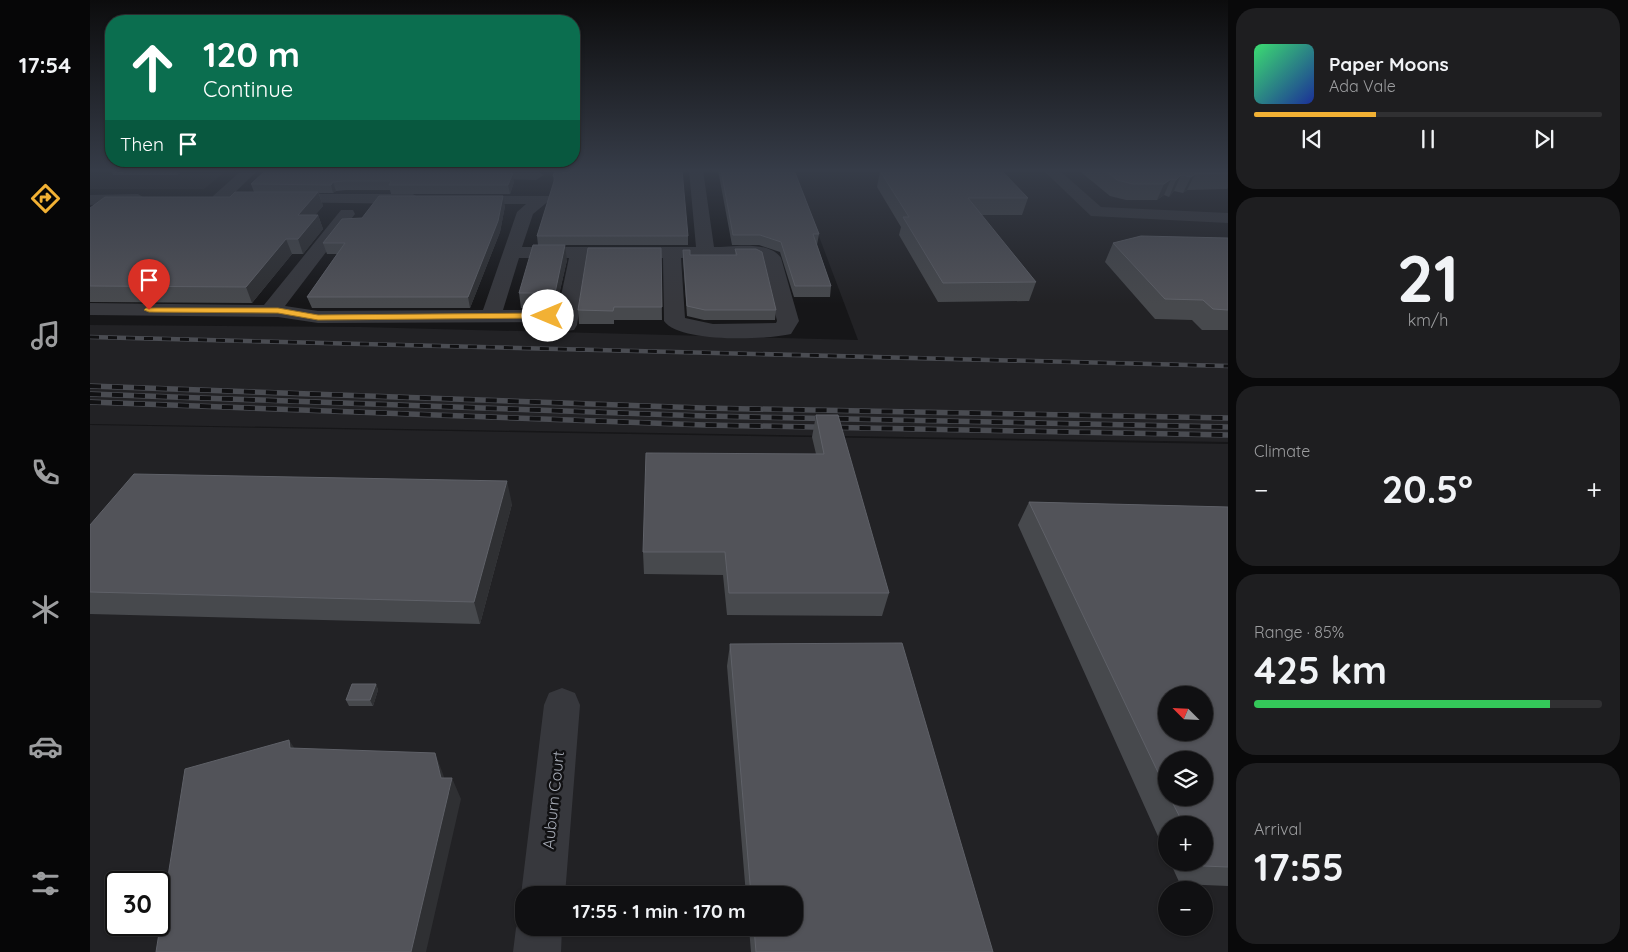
<!DOCTYPE html>
<meta charset="utf-8">
<style>
body{margin:0;font-family:Quicksand,sans-serif;background:#1e1e20;color:#f1f3f6;height:100vh;display:flex;flex-direction:column;font-size:19px;white-space:nowrap}
*{box-sizing:border-box;margin:0}
p{font-size:16px;color:#9c9d9f}
.icon{flex:none;width:28px;height:28px;fill:none;stroke:currentColor;stroke-width:2;stroke-linecap:round;stroke-linejoin:round}
.map{position:relative;flex:1;overflow:hidden}
.details{display:flex;flex-direction:column;gap:8px;padding:8px;background:#09090a;width:400px}
.details>*{flex:none}
.top-card{position:absolute;left:15px;top:15px;width:475px;height:152px;border-radius:20px;box-shadow:0 1px 4px #0004,0 0 0 1px #303032;background:#0b6e4f;color:#fff;overflow:hidden}
.needle{width:32px;rotate:294deg}
.tools{position:absolute;left:1068px;top:686px;display:grid;gap:10px}
.tools a{display:grid;place-items:center;width:55px;height:55px;border-radius:50%;background:#101012;box-shadow:0 1px 4px #0004,0 0 0 1px #303032;font-size:25px}
.speed{position:absolute;left:15px;top:871px;display:flex;gap:10px;font-size:25px;font-weight:700;text-align:center}
.speed>*{display:grid;place-content:center;width:65px;height:65px;border-radius:50%;background:#101012;box-shadow:0 1px 4px #0004,0 0 0 1px #303032;line-height:1}
.speed .limit{border:2px solid #111;border-radius:8px;background:#fff;color:#111}
.pin{position:absolute;display:grid;place-items:center;width:42px;height:42px;color:#fff;margin:-51px -21px;border-radius:50% 50% 50% 0;rotate:-45deg;box-shadow:0 0 5px #0007}
.pin .icon{rotate:45deg}
.me{position:absolute;width:55px;margin:-28px;rotate:270deg;stroke-linejoin:round;filter:drop-shadow(0 0 4px #0008)}
.turn{display:flex;align-items:center;gap:18px;height:105px;padding:0 15px;font-size:22px}
.turn .icon{width:65px;height:65px;stroke-width:2.5}
.turn b{display:block;font-size:35px;line-height:42px}
.then{display:flex;align-items:center;height:48px;padding:0 15px;background:#0003;gap:10px;font-size:19px}
.big{font-size:38px;font-weight:700;line-height:1.1}
.details .tile{flex:1;display:flex;flex-direction:column;justify-content:center;gap:8px;min-width:0;padding:0 18px;border-radius:20px;background:#1e1e20}
.details .dial{align-items:center;gap:0}
.dial b{font-size:65px;line-height:1}
.song{display:flex;align-items:center;gap:15px}
.cover{width:60px;height:60px;border-radius:8px;background:linear-gradient(135deg,hsl(140 70% 55%),hsl(230 70% 35%))}
.played{height:5px;border-radius:2px;background:linear-gradient(90deg,#f2b134 35%,#303032 35%)}
.keys{display:flex;justify-content:space-around;direction:ltr}
.heat{display:flex;justify-content:space-between;align-items:center;font-size:28px;direction:ltr}
.charge{height:8px;border-radius:4px;background:linear-gradient(90deg,#34c759 85%,#303032 0)}
.trip{position:absolute;left:425px;top:886px;width:288px;height:50px;border-radius:20px;background:#101012;box-shadow:0 1px 4px #0004,0 0 0 1px #303032;font-weight:700;line-height:50px;text-align:center}
main{display:flex;flex:1;min-height:0}
.dock{display:flex;flex-direction:column;width:90px;justify-content:space-around;align-items:center;background:#060607;color:#9c9d9f}
.dock .icon{width:35px;height:35px}
.dock .active{color:#f2b134}
.dock b{font-size:22px;color:#f1f3f6}
.map>svg:first-child{display:block}
.built{fill:#222225;fill-rule:evenodd}
.lines{fill:none;stroke-linecap:round;stroke-linejoin:round}
.minor{fill:#37383d;fill-rule:evenodd}
.rail-far1-casing{stroke:#4a4c52;stroke-width:4.5}
.rail-casing{stroke:#4a4c52;stroke-width:5.5}
.rail-far1{stroke:#111113;stroke-width:3;stroke-dasharray:9;stroke-linecap:butt}
.rail{stroke:#111113;stroke-width:4;stroke-dasharray:11;stroke-linecap:butt}
.wall{fill:#47494d;fill-rule:evenodd}
.shaded-wall{fill:#2f3033}
.building{fill:#525359;stroke:#5f6168;fill-rule:evenodd}
.route{fill:#f2b134;stroke:#9d7322}
.labels{text-anchor:middle;stroke-width:5;stroke-linejoin:round;paint-order:stroke}
.near-street-label{font-size:16px;fill:#a8adb8;stroke:#111113}
</style>
<main>
<nav class="dock">
<b>17:54</b>
<svg class="icon active" aria-label="directions" viewBox="0 0 24 24"><path d="M12 3l9 9-9 9-9-9zM9 14v-3h6M13 9l2 2-2 2"/></svg>
<svg class="icon" aria-label="music" viewBox="0 0 24 24"><path d="M9 18V5l10-2v13"/><circle cx="6" cy="18" r="3"/><circle cx="16" cy="16" r="3"/></svg>
<svg class="icon" aria-label="phone" viewBox="0 0 24 24"><path d="M5 4h4l2 5-3 2q2 4 5 5l2-3 5 2v4C11 20 4 13 5 4z"/></svg>
<svg class="icon" aria-label="climate" viewBox="0 0 24 24"><path d="M12 3v18M4 7l16 10M4 17L20 7"/></svg>
<svg class="icon" aria-label="car" viewBox="0 0 24 24"><path d="M5 17H2v-5l4-1 3-4h7l3 4 3 1v5h-3M9 17h6M6 11h13"/><circle cx="7" cy="17" r="2"/><circle cx="17" cy="17" r="2"/></svg>
<svg class="icon" aria-label="filters" viewBox="0 0 24 24"><path d="M4 7h16M4 17h16"/><circle cx="9" cy="7" r="2"/><circle cx="15" cy="17" r="2"/></svg>
</nav>
<div class="map">
<svg width="1138" height="952" viewBox="0 0 1138 952">
<rect width="100%" height="100%" fill="#161618"/>
<!-- built -->
<path class="built" d="M0,170h137l-23,19h-114z
M704,170h434v272l-1138,-18v-99l271,2 497,13z
M0,425l1138,19v508h-1138zM1076,695h38v37h-38zM1076,760h38v38h-38zM1076,825h38v37h-38zM26,882h43v43h-43zM1076,890h38v38h-38zM434,895h270v33h-270z"/>
<g class="lines">
<!-- minor -->
<path class="minor" d="M152,170h16l-33,32h-12l-2,-3 2,-3z
M385,170h61l8,5 -8,5 -66,-2 -3,-3z
M599,170h14l11,77c19,0 55,-7 67,11l18,63 -8,13c-25,6 -112,9 -127,-13l-1,-63h-76l-10,67 -3,5 -8,1 -8,-1 -2,-8 -238,1 -40,-6 -188,-2v-12l174,2 77,-95h12l2,4 -70,92 33,5 165,-1 34,-98 9,-8h-60l-8,-5 2,-3h89l2,3 -18,15 -11,33h174zM666,257l7,4 14,60 -1,2 -63,1 -28,-6 -4,-60zM429,258h50l-11,52h-55z
M953,170h16l42,37 127,6v10l-137,-7z
M48,194l8,5 -2,3 -54,3v-10z
M194,194h129l8,5 -8,5 -135,-2 -2,-3z
M472,688l13,5 5,12 -15,190h-41v8l-3,-8 23,-190 5,-12z
M434,911v17h38l-1,24h-48l3,-24z"/>
<!-- rail-far1 casing -->
<g class="rail-far1-casing">
<path id="rail-far1" d="M0,337l1138,29"/>
</g>
<!-- rail casing -->
<g class="rail-casing">
<path id="rail" d="M0,386l613,22 525,10
M0,394l615,22 523,11
M0,402l615,23 523,10"/>
</g>
<!-- rail-far1 -->
<use href="#rail-far1" class="rail-far1"/>
<!-- rail -->
<use href="#rail" class="rail"/>
</g>
<!-- wall -->
<path class="wall" d="M21,170h73l-6,5h-65z
M628,170h76l25,64 -2,11 14,41 -1,11h-36l-14,-45 -21,-7h-27z
M835,170h76l27,28 -6,17h-41l55,67 -7,19 -91,1 -39,-67 2,-8 -24,-40 3,-16h45z
M993,170h145v18l-1,1 -40,1 -4,3 -9,-2 -5,6 -5,-2 -7,5h-31l-16,-4 -28,-23z
M175,171l249,11 -4,12h-119l-1,-4h-44l-10,1 -3,2h-14l4,13 -8,9h3l5,14 -20,25h-11l-40,49 -162,-1v-94l140,-11 24,-5 -3,-8z
M463,176l135,60v9h-150l-1,-9 17,-52z
M415,206l-5,26 -30,76h-158l-5,-11 30,-43h-10l-4,-11 39,-25z
M1138,238v92h-26l-10,-10 -37,-1 -50,-57 8,-19z
M571,248l1,72h-48v4h-35l-1,-14z
M645,249l41,61 -1,10h-71l-17,-4 -4,-56v-10l7,5h45z
M477,260l-11,48h-35l-2,-15z
M726,415l73,178 -7,23 -155,-1 -4,-40 -79,-1 -1,-22 173,-98 -4,-17z
M939,502l199,5v379l-48,-2 -10,-22h34v-37h-38v29l-148,-329zM1076,760l38,38h-38z
M422,504l-32,120 -390,-10v-89z
M640,644l263,308h-242l-2,-24h45v-33h-48l-19,-229z
M286,684l2,6 -5,16h-24l-3,-6z"/>
<!-- shaded-wall -->
<path class="shaded-wall" d="M87,170h7l-6,5z
M423,173l1,9 -4,12 -2,-9z
M1105,174l-8,16 -4,3 8,-16z
M1091,175l-7,16 -5,6 7,-17z
M1081,179l-7,16 -7,5 7,-16z
M243,182l3,9 -3,2 -2,-8z
M228,192l5,14 -20,23 -5,-14z
M413,196l2,10 -5,26 -30,76 -2,-11z
M228,215l5,14 -20,25 -5,-15z
M196,239l6,15 -40,49 -6,-16z
M475,245l2,15 -11,48 -1,-15z
M417,481l5,23 -32,120 -6,-22z
M286,684l2,6 -5,16 -3,-6z
M199,740l14,21 -13,-13z
M345,753l8,21 6,20 3,-16 9,21 -35,153h-15l30,-174z"/>
<!-- building -->
<path class="building" d="M465,170h127l6,66h-151l18,-58 -2,-2z
M631,170h73l25,64h-6l18,52h-36l-14,-44 -21,-7h-27z
M851,170h60l27,28h-60l68,84 -93,1 -40,-66h6l-29,-46h62z
M1015,170h123v3l-33,1 -4,3 -10,-2 -5,5 -5,-1 -7,5h-31l-16,-4z
M175,171l248,2 -5,12h-119l2,-4h-47l-11,1 -2,3 -80,-1z
M145,192h83l-20,23h20l-20,24h-12l-40,48 -156,-1v-78l15,-11h125z
M289,196h124l-5,25 -30,76h-161l38,-54h-22l19,-24 20,-1z
M1051,236l87,2v72l-15,-1 -10,-9 -38,-1 -52,-56z
M443,245h32l-10,48h-36z
M498,248h73l1,59h-48l-1,4 -35,-1z
M645,249h21l6,3 14,58h-71l-18,-4 -4,-56h7v5h47z
M726,415h22l51,178h-160l-4,-41h-82l3,-99 178,1z
M44,474l373,7 -33,121 -384,-10v-67z
M939,502l199,5v360l-25,-1 -2,-4h3v-37h-20l-14,-27h34v-38h-38v29zM1076,695h38v37h-38z
M812,643l91,309h-237l-2,-24h40v-33h-43l-21,-251z
M262,684h24l-6,16h-24z
M199,740l1,8 145,5 6,25h11l-41,174h-255l29,-183z"/>
<!-- sky -->
<linearGradient id="sky" x2="0" y2="1"><stop stop-color="#0c0c0d"/><stop offset="0.56" stop-color="#363c48"/><stop offset="1" stop-color="#363c48" stop-opacity="0"/></linearGradient>
<rect width="1138" height="304" fill="url(#sky)"/>
<!-- route -->
<path class="route" d="M56,308h132l40,7 230,-2 5,3 -5,2 -230,2 -40,-7 -129,-1 -5,-2z"/>
<g class="labels">
<!-- near-street labels -->
<g class="near-street-label">
<text transform="translate(463 800) rotate(-84)" y="6">Auburn Court</text>
</g>
</g>
</svg>
<div class="tools">
<a><svg class="needle" viewBox="-14 -14 28 28"><path d="M0-13l5 13h-10z" fill="#e53935"/><path d="M0 13l5-13h-10z" fill="#9c9d9f"/></svg></a>
<a><svg class="icon" aria-label="layers" viewBox="0 0 24 24"><path d="M12 4l9 5-9 5-9-5zM3 14l9 5 9-5"/></svg></a>
<a>+</a>
<a>−</a>
</div>
<div class="speed"><div class="limit">30</div></div>
<div class="pin" style="left:59px;top:310px;background:#d93025"><svg class="icon" aria-label="arrive" viewBox="0 0 24 24"><path d="M6 21V4h12l-3 4 3 4H6"/></svg></div>
<svg class="me" style="left:458px;top:316px" viewBox="-20 -20 40 40"><circle r="19" fill="#fff"/><path d="M0-13L10 11 0 6-10 11z" fill="#f2b134"/></svg>
<div class="trip">17:55 · 1 min · 170 m</div>
<div class="top-card">
<div class="turn"><svg class="icon" aria-label="ahead" viewBox="0 0 24 24"><path d="M12 20V5M6 11l6-6 6 6"/></svg><div><b>120 m</b>Continue</div></div>
<div class="then">Then<svg class="icon" aria-label="arrive" viewBox="0 0 24 24"><path d="M6 21V4h12l-3 4 3 4H6"/></svg></div>
</div>
</div>
<section class="details">
<div class="tile">
<div class="song"><i class="cover"></i><div><b>Paper Moons</b><p>Ada Vale</p></div></div>
<div class="played"></div>
<div class="keys"><svg class="icon" aria-label="previous" viewBox="0 0 24 24"><path d="M18 5L8 12l10 7zM5 5v14"/></svg><svg class="icon" aria-label="pause" viewBox="0 0 24 24"><path d="M8 5v14M16 5v14"/></svg><svg class="icon" aria-label="next" viewBox="0 0 24 24"><path d="M6 5l10 7-10 7zM19 5v14"/></svg></div>
</div>
<div class="tile dial"><b>21</b><p>km/h</p></div>
<div class="tile"><p>Climate</p>
<div class="heat"><a>−</a><b class="big">20.5°</b><a>+</a></div>
</div>
<div class="tile"><p>Range · 85%</p><b class="big">425 km</b><div class="charge"></div></div>
<div class="tile"><p>Arrival</p><b class="big">17:55</b></div>
</section>
</main>
